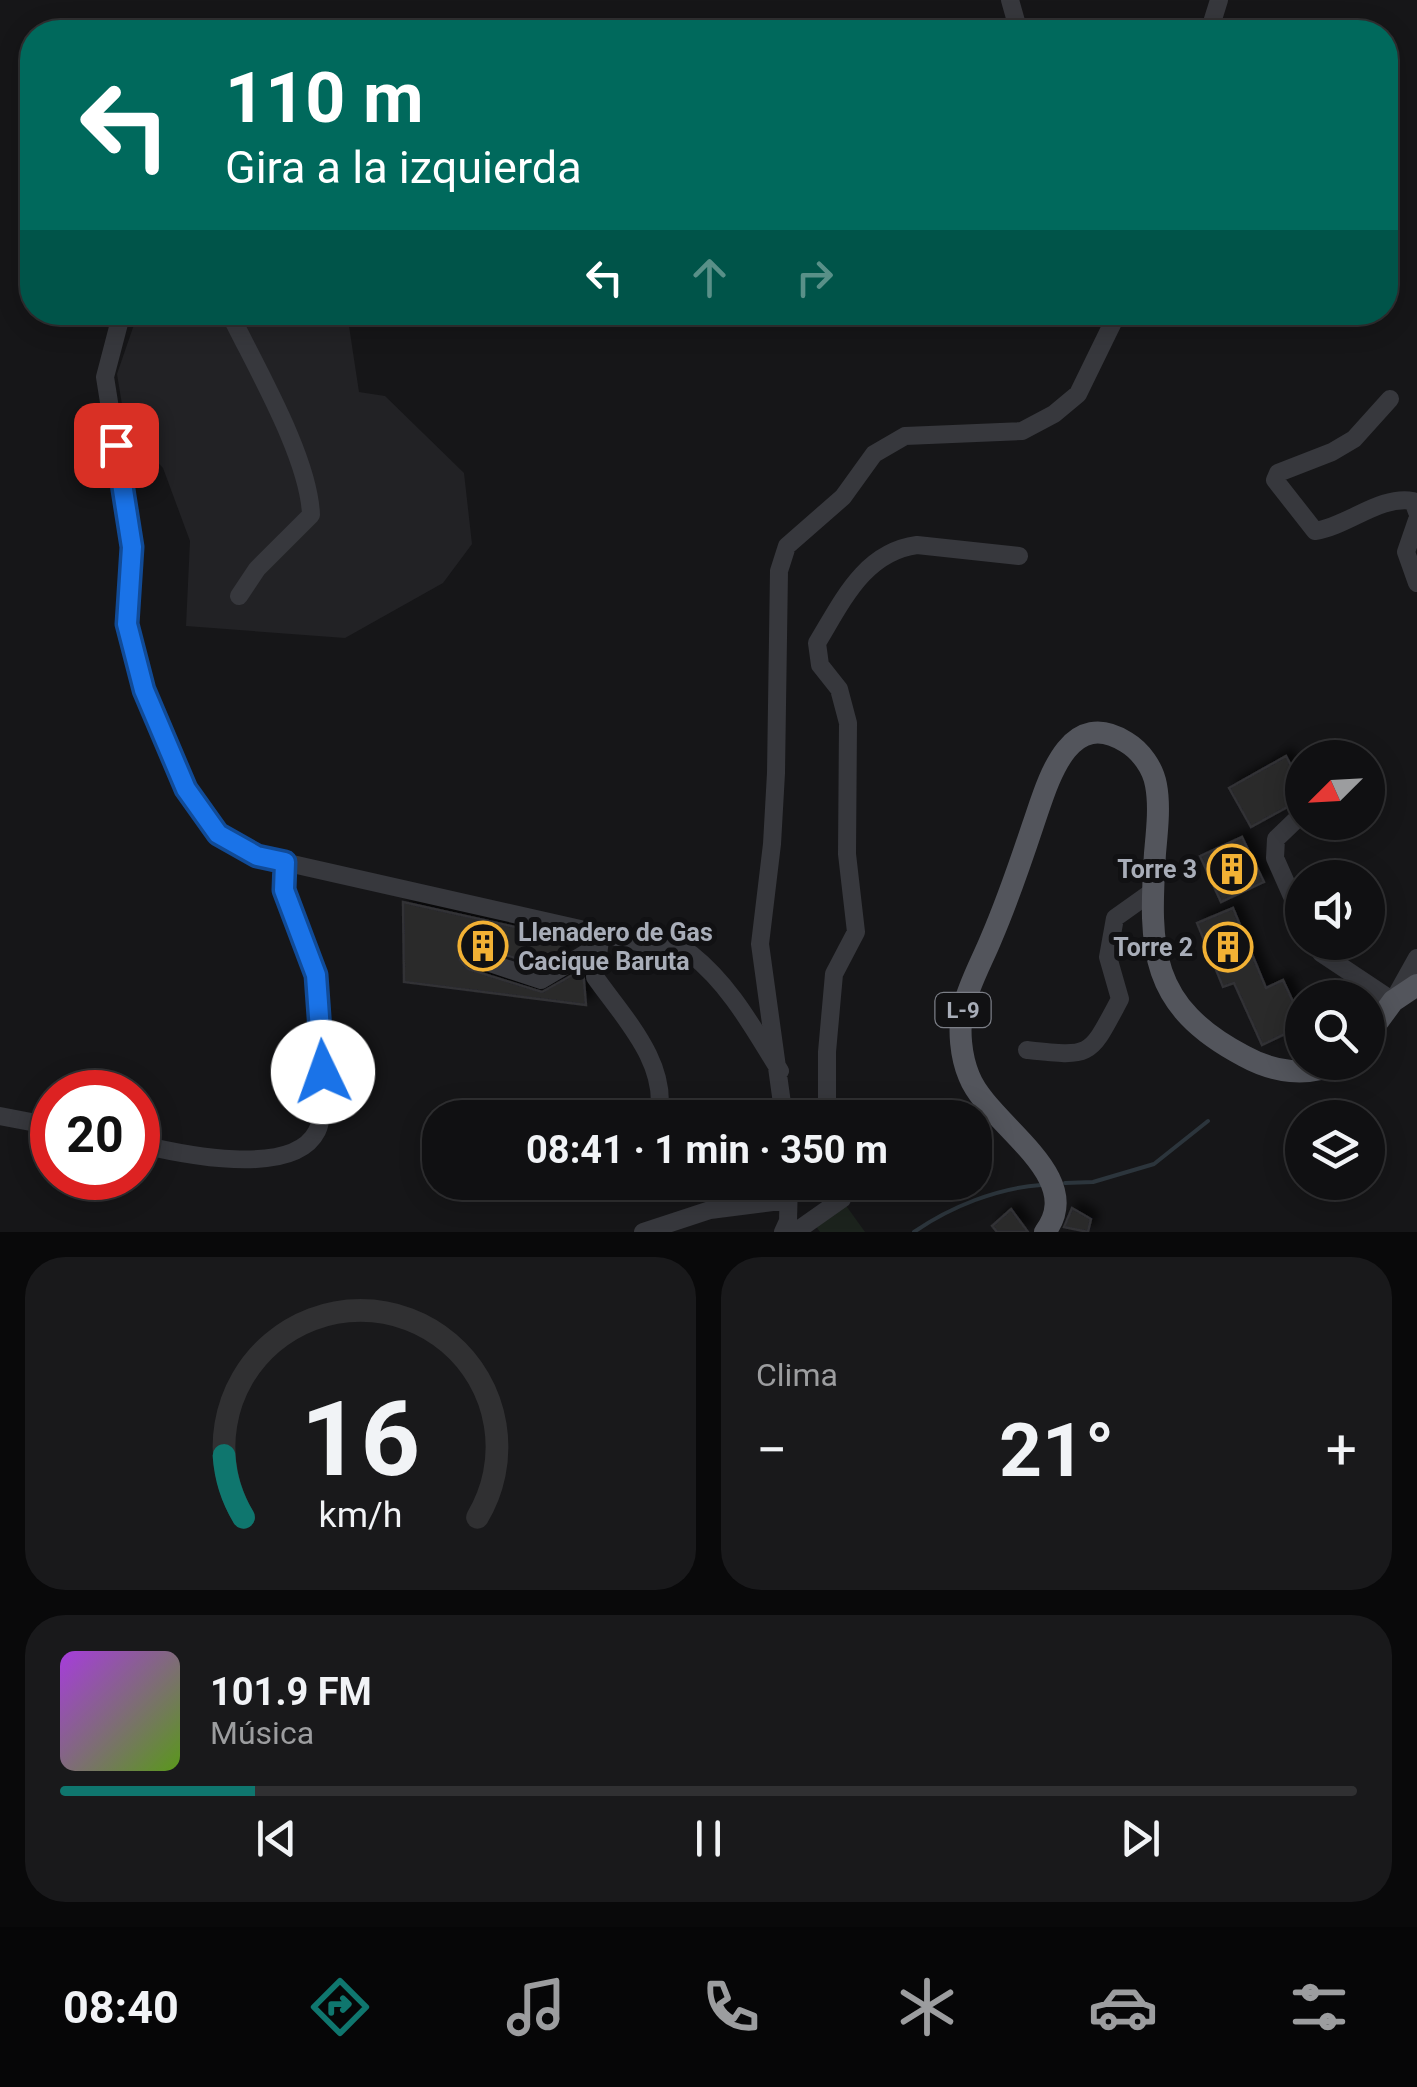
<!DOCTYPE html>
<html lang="es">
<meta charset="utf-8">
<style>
body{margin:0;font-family:Roboto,sans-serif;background:#19191b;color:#f1f3f6;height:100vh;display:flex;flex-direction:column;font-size:38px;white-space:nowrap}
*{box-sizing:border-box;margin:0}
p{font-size:32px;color:#9c9d9f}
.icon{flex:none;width:55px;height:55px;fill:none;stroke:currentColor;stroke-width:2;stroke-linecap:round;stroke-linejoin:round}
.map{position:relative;height:1232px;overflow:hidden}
.drawer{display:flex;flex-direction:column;gap:25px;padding:25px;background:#09090a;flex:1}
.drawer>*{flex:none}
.hud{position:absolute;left:20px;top:20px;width:1378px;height:305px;border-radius:40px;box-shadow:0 5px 25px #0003,0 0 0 2px #303032;background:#00695c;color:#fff;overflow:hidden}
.needle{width:65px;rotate:246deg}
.buttons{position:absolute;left:1285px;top:740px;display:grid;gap:20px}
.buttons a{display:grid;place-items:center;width:100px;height:100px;border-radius:50%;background:#101012;box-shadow:0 5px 25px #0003,0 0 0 2px #303032;font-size:50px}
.speed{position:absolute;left:30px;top:1070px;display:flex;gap:20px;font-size:50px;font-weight:700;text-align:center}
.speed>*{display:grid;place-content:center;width:130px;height:130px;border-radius:50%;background:#101012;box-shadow:0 5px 25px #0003,0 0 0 2px #303032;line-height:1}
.speed .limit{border:15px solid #d22;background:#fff;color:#111}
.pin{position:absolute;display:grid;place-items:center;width:85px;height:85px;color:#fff;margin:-42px;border-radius:20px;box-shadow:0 5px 15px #0006}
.me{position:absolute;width:110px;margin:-55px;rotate:357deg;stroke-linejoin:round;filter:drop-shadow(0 0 8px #0008)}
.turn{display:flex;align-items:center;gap:35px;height:210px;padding:0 40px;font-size:45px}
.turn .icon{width:130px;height:130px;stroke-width:2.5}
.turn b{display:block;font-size:70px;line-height:85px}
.lanes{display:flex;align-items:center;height:95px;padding:0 40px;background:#0003;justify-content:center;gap:50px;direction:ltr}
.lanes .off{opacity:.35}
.big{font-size:75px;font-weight:700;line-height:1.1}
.drawer .widget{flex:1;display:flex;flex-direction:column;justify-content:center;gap:15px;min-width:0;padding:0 35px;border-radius:40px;background:#19191b}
.drawer .dial{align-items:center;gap:0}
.dial svg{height:260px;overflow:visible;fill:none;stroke:#303032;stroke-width:7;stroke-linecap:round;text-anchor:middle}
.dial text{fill:#f1f3f6;stroke:none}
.song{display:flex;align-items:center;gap:30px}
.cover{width:120px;height:120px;border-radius:15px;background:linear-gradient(135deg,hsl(280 70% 55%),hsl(90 70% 35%))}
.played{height:10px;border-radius:5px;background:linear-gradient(90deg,#0f766e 15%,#303032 15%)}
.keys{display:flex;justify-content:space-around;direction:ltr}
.heat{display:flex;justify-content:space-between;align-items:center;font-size:55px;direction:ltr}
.drawer .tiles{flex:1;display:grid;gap:25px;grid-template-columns:1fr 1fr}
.widget:last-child{grid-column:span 2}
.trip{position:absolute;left:422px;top:1100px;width:570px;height:100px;border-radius:40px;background:#101012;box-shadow:0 5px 25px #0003,0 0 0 2px #303032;font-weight:700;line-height:100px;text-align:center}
.tabs{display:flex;height:160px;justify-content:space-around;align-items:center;background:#060607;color:#9c9d9f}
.tabs .icon{width:70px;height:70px}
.tabs .selected{color:#0f766e}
.tabs b{font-size:45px;color:#f1f3f6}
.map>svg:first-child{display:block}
.built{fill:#222225}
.green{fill:#1c231d}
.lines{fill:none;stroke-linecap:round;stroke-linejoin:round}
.stream{stroke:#2c353c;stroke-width:4}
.building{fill:#29292c;stroke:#303034;stroke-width:2.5;filter:url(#shadow)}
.minor{stroke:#37383d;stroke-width:18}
.major{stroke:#53555c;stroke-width:22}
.route-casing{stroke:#114b97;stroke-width:25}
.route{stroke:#1a73e8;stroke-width:18}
.labels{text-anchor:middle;stroke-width:10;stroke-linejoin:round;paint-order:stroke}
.shield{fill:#111113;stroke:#7b7e86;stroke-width:2.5}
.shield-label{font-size:22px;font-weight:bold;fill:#a8adb8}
.poi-label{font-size:25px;font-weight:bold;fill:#a8adb8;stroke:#111113;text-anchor:end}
</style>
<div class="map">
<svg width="1417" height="1232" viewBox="0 0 1417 1232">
<defs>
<filter id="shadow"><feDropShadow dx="7" dy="-7" stdDeviation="5" flood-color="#0009"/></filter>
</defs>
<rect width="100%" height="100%" fill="#161618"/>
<!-- built -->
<path class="built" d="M138,313h209l12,79 26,4 79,77 8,71 -29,39 -98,55 -159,-12 4,-85 -27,-73 -37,-39 -9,-55z"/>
<!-- green -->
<path class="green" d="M842,1200l23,32h-45l-8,-11z"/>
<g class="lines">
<!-- stream -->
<path class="stream" d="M1065,1183l28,-1 61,-18 54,-43
M914,1232c36,-25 83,-44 127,-47"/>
</g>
<!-- building -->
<path class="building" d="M1286,756l16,30v13l-51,28 -22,-39z
M1242,837l22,45 -43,20 -21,-46z
M403,902l153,34 10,14 -26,16 -65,-21 -12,3 -3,12 8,9 74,23 41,-23 3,36 -182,-23z
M1233,908l33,80 17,-8 19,41v5l-40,19 -28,-62 -11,4 -26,-64z
M1072,1208l19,11 -3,13 -24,-5z
M1011,1209l17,23h-31l-5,-6z"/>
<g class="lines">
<!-- minor -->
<path class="minor" d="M1010,0l9,32
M1209,32l10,-32
M122,312l-17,65 27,170 -5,77 17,66 43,99 30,45 40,22 434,98c40,32 62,74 89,117
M229,312c26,54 80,145 82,203l-54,54 -18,27
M1390,399l-36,40 -22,13 -54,21 -3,7 40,51c33,-5 65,-36 98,-30l4,11
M1417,520l-11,32 11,31
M1302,814l-26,25 -1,19 27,61
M601,933l-6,44c28,40 75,87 63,141
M1315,942l6,11 72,48 24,-43
M472,957l69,23 57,-34
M1027,1050c66,7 62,7 93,-51l-12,-42 7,-39 38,-27
M0,1116l52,10
M784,1118l-24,-174 12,-100 4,-71 3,-202 8,-25 56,-49 31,-43 31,-18 117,-5 32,-17 24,-20 40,-82
M827,1118v-66l7,-78 22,-42 -9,-78 1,-131 -9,-34 -19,-24 -3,-22c25,-41 47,-91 100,-98l102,11
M138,1144c42,10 155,35 179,-13 8,-16 6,-57 5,-76 -1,-27 0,-57 -7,-83 -11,-41 -31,-67 -30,-110
M643,1232l67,-22 78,-10
M783,1232l5,-11 1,-39
M795,1232l47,-33 3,-8 -5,-9"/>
<!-- major -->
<path class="major" d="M1368,1035l25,-34 24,-16
M1045,1232c43,-57 -57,-107 -76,-156 -8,-19 -11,-47 -6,-67 5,-23 19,-48 28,-70 16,-37 29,-75 42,-114 14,-40 34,-120 93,-83 15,9 27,26 30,43 4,21 1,46 -1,68 -6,96 -6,153 89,203 29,16 64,22 94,6"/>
</g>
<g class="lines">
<!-- route casing -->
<g class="route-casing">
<path id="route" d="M116,445l16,102 -5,77 17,66 42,99 32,45 39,22 28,6 -1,28 32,85 7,97"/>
</g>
<!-- route -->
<use href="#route" class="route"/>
</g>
<!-- icons -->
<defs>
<g id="building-ring" transform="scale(2.5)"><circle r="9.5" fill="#111113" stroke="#f2b134" stroke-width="1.5"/><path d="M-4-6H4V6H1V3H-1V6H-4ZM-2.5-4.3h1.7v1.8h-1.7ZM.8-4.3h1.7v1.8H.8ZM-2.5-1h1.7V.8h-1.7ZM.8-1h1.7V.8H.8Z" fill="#f2b134"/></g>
</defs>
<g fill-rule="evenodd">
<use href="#building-ring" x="1232" y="869"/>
<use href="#building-ring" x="483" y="946"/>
<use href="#building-ring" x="1228" y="947"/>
</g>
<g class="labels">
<!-- shield labels -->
<rect class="shield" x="935.5" y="993" width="55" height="34" rx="8"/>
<g class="shield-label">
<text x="963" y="1018">L-9</text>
</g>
<!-- poi labels -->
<g class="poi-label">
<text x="1197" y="878">Torre 3</text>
<text x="518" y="941" text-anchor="start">Llenadero de Gas<tspan x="518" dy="29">Cacique Baruta</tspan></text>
<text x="1193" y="956">Torre 2</text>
</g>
</g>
</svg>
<div class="buttons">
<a><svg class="needle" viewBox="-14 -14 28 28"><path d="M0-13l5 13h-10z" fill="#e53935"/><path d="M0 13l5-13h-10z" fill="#9c9d9f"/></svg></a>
<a><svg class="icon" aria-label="sound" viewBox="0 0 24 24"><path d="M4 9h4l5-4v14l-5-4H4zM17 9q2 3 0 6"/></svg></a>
<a><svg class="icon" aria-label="search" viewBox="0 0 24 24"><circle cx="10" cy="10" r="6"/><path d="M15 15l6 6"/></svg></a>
<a><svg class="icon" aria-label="layers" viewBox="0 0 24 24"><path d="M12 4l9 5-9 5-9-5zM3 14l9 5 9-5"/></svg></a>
</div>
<div class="speed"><div class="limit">20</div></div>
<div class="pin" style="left:116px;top:445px;background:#d93025"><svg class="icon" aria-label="arrive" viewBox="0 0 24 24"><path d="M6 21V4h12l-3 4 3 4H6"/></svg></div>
<svg class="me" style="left:323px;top:1072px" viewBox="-20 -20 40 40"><circle r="19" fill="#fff"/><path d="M0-13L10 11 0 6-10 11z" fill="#1a73e8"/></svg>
<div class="trip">08:41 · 1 min · 350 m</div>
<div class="hud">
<div class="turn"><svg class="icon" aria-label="left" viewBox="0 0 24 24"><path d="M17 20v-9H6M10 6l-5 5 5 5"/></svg><div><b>110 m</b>Gira a la izquierda</div></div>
<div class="lanes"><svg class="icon" aria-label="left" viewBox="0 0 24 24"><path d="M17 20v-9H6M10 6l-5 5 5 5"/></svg><svg class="icon off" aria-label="ahead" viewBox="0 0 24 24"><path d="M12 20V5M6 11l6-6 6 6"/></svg><svg class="icon off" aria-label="right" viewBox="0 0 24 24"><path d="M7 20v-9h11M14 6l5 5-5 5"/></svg></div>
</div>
</div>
<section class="drawer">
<div class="tiles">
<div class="widget dial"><svg viewBox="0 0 100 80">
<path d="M14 69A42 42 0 1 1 86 69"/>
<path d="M14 69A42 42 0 0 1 8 50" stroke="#0f766e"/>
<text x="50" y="56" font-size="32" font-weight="700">16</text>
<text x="50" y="72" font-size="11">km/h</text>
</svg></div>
<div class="widget"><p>Clima</p>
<div class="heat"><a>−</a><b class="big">21°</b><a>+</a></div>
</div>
<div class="widget">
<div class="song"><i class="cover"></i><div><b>101.9 FM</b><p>Música</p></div></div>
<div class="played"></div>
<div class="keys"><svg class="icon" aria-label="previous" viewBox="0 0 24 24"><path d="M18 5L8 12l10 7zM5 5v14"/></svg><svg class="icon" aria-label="pause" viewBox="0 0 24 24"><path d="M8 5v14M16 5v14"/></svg><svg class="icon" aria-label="next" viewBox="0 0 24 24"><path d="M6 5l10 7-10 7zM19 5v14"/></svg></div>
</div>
</div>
</section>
<nav class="tabs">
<b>08:40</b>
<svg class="icon selected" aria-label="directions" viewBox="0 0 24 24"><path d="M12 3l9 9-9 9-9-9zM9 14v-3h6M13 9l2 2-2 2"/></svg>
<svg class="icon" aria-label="music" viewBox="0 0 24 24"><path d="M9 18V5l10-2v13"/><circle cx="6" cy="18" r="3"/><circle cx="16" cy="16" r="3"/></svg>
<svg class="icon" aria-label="phone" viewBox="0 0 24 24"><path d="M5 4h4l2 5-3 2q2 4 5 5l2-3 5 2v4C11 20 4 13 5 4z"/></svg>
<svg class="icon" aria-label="climate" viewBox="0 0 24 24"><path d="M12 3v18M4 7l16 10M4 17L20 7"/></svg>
<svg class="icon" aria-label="car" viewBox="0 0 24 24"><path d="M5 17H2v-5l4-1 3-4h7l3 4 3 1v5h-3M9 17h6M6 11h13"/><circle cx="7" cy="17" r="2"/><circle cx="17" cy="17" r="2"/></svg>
<svg class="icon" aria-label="filters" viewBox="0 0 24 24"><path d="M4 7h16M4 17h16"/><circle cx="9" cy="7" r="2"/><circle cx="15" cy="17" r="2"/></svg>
</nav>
